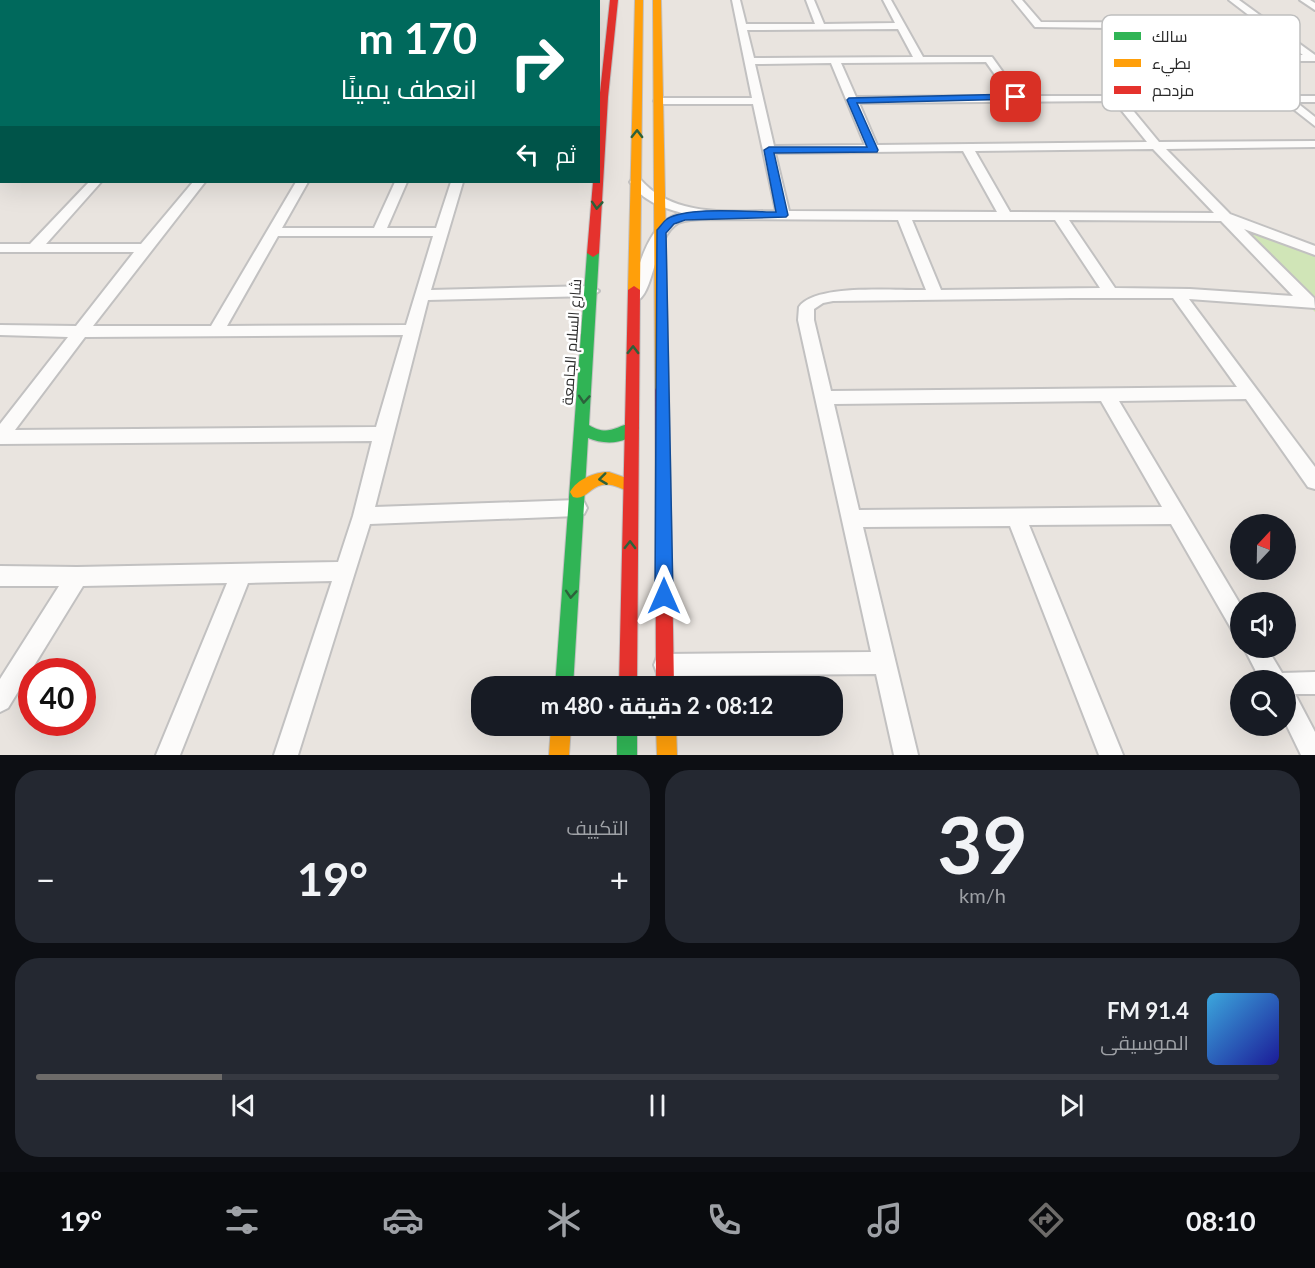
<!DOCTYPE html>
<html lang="ar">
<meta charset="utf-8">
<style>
body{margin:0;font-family:Lato,Cairo,sans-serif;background:#242831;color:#f1f3f6;direction:rtl;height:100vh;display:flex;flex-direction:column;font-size:22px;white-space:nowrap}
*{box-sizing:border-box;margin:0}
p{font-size:20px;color:#9ea1a6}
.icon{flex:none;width:33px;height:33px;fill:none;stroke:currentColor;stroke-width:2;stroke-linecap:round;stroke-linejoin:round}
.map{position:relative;height:755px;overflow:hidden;direction:ltr}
.side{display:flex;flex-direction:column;gap:15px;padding:15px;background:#0d0f14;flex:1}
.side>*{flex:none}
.guide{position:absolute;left:0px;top:0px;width:600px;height:183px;box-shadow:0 6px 24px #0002;direction:rtl;background:#00695c;color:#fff;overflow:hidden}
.needle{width:39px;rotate:22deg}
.controls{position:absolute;left:1230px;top:514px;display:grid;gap:12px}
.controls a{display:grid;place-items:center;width:66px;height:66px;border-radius:50%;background:#171b24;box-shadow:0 6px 24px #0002;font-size:30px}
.speed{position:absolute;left:18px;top:658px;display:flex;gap:12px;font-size:30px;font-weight:700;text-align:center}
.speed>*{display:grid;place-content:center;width:78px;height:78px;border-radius:50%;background:#171b24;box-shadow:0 6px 24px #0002;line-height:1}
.speed .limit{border:9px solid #d22;background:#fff;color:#111}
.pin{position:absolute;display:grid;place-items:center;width:51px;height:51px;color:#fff;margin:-26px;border-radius:12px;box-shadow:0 3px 9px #0006}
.me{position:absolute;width:66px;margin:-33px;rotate:0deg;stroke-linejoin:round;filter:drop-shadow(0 0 4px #0008)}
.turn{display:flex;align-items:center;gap:21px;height:126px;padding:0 24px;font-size:27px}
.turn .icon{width:78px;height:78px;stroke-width:2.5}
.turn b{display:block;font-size:42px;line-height:51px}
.then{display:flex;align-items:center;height:57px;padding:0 24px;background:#0003;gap:12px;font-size:22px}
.big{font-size:45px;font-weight:700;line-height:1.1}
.side .card{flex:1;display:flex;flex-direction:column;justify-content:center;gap:9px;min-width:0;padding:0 21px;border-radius:24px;background:#242831}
.side .dial{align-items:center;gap:0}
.dial b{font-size:78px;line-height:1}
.song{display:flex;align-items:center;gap:18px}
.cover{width:72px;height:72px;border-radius:9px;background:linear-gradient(135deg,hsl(200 70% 55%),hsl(240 70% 35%))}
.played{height:6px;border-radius:3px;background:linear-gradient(90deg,#6d6b69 15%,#363941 15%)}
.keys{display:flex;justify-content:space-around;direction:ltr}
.heat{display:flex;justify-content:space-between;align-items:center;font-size:33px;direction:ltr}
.side .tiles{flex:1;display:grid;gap:15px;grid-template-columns:1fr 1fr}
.card:last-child{grid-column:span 2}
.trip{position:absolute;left:471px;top:676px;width:372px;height:60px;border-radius:24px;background:#171b24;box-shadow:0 6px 24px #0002;font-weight:700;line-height:60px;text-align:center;direction:rtl}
.tabs{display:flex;height:96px;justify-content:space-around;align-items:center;background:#090b0e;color:#9ea1a6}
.tabs .icon{width:42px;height:42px}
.tabs .on{color:#6d6b69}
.tabs b{font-size:27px;color:#f1f3f6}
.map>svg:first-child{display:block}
.green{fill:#d0e5b7}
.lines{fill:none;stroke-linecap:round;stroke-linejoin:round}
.street-casing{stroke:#c2c1c1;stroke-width:4}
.fast-casing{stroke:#c2c1c1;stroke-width:2}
.slow-casing{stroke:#c2c1c1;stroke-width:2}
.jam-casing{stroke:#c2c1c1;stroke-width:2}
.street{fill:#fcfbfa;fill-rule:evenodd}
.fast{fill:#30b455;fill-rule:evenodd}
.slow{fill:#ff9f0a;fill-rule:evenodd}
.jam{fill:#e5322d;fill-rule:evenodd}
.oneway{stroke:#2c613b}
.route{fill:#1a73e8;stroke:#114b97;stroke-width:1.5}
.labels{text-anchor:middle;stroke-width:5;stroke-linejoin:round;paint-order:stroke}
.street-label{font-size:15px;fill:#2a2a2a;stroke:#fff}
.key{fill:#fff;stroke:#bfbfbf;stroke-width:1.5}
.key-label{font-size:16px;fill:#2a2a2a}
</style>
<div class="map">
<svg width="1315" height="755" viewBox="0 0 1315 755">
<rect width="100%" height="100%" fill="#e9e4df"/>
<!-- green -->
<path class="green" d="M1226,217l89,34v61z"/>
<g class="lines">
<!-- street casing -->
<g class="street-casing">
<path id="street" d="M21,0h9l-10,2z
M87,0h9l-10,2z
M257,0h8l-9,2z
M331,0h8l-9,2z
M403,0h8l-9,2z
M472,0h8l-9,2z
M512,0h8l-9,2z
M588,0h8l-9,2z
M732,0h8l6,24h69l-9,-24h8l10,24 71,-1 -12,-23h8l32,57h69l28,39h101l38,46 156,-1v6l-149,2 64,65 85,32v9l-71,-26 70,69 1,10 -126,-9 126,168v22l-7,-2 -62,-88 -127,2 121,203v29l-8,-3 -61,-106 -142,1 94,230h-24l-89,-229 -147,1 55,228h-24l-18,-81 -211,2 -8,-3 -3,-8 3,-8 8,-3 206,-2 -73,-332 1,-13c16,-24 99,-16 127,-17l-28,-70 -196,-1c-8,1 -16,1 -24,4 -24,13 -24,73 -42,78l-5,-2 -2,-3c11,-30 18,-74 53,-83 -21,-6 -39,-12 -52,-31l2,-3h8c34,39 89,32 136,32l-23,-107h-94l-5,-3 5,-3h93zM898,29l15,28 -159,1 -7,-28zM986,62l24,34 -154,1 -15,-34zM831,63l34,82 -91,1 -19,-82zM1114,101l33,41 -270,3 -18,-42zM1153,149l61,64 -204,-1 -35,-61zM963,151l34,61 -208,-1 -14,-58zM912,220h143l45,68 -159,2zM1069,220l152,1 72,75 -103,-7 -75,-1zM1071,298h102l64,89 -406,4 -17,-71v-11l9,-6 10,-2zM1101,401l61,106 -303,3 -25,-106z
M1013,0h9l19,22 218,1 -30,-23h10l76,55v6h-71l44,35h27v6h-19l19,15v9l-83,-65h-87l-35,-33 -75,-1zM1121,28l146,1 36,26 -152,1z
M1300,0h10l5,3v7z
M2,13v6l-2,1v-6z
M2,58v7h-2v-6z
M89,182h12l-55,62h95l52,-62h12l-112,144h118l85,-144h12l-26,46h92l21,-46h12l-20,46h49l15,-46h12l-32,108 161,-4 7,5 -7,5 -164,4 -53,207 202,-7 7,2 3,6 -3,6 -7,2 -207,8 -72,231h-24l58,-174 -84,2 -68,172h-24l71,-172 -144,3 -75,122 -8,4v-33l59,-93h-59v-20l77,1 261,-5 15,-46 19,-75 -372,3v-20l68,-87 -68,-2v-10l76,1 58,-74h-134v-8h30zM278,236h155l-27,89 -179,1zM403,335l-27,92 -361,3 70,-93z
M1244,648h23l15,25 33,-1v22h-20l20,38v23h-14l-15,-31v-43h-25z"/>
</g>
<!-- fast casing -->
<g class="fast-casing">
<path id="fast" d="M593,249l6,4 -10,172c17,11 26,3 43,-3l5,2 2,4c-10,17 -35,17 -51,10l-15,249h-18l32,-434z
M617,726h20v29h-20z"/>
</g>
<!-- slow casing -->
<g class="slow-casing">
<path id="slow" d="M635,0h8l-3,290 -6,4 -6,-4z
M653,0h8l8,390 -2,4h-10l-2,-4z
M2,164v8h-2v-7z
M609,472l26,9 3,5 -3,5 -5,1c-9,-3 -17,-9 -28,-7 -12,2 -17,16 -29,12l-3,-5c7,-13 25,-20 39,-20z
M551,726h20l-2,29h-20z
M656,726h20l1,29h-20z"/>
</g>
<!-- jam casing -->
<g class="jam-casing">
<path id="jam" d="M610,0h8l-10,97 -9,156 -6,4 -6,-4 6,-71h5v-71z
M0,70h2v4h-2z
M634,286l6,4 -3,397h-18l9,-397z
M662,385l5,1 2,4 5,297h-18l-1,-297 2,-4z"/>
</g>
<!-- street -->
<use href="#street" class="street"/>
<!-- fast -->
<use href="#fast" class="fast"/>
<!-- slow -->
<use href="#slow" class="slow"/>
<!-- jam -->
<use href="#jam" class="jam"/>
</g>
<!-- one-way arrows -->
<defs><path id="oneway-chevron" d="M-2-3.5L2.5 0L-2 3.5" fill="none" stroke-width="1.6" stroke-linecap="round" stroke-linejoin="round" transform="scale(1.5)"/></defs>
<g class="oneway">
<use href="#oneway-chevron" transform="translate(637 134) rotate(-89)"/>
<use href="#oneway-chevron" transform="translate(597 205) rotate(94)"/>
<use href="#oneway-chevron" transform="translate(633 350) rotate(-89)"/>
<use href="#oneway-chevron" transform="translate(584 399) rotate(94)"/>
<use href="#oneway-chevron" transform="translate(603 479) rotate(173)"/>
<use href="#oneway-chevron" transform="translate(630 545) rotate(-89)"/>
<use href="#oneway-chevron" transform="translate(571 594) rotate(94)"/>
</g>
<!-- route -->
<path class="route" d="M1016,94l3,1v4l-162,4 21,47 -1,2 -103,1 14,62 -2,2 -101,3 -11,4 -8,9 7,363 -3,6 -6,3 -6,-3 -3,-6 2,-366c3,-3 6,-8 10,-11 20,-13 84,-7 109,-7l-12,-62 5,-3h98l-20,-47 2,-2z"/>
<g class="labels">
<!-- street labels -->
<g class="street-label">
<text transform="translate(572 342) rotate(-86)" y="5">شارع السلام الجامعة</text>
</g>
</g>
<!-- legend -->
<rect x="1102" y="15" width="198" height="96" rx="9" class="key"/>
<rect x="1114" y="32" width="27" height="8" fill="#30b455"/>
<rect x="1114" y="59" width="27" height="8" fill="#ff9f0a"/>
<rect x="1114" y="86" width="27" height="8" fill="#e5322d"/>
<g class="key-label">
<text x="1152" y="42">سالك</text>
<text x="1152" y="69">بطيء</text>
<text x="1152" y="96">مزدحم</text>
</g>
</svg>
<div class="controls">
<a><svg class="needle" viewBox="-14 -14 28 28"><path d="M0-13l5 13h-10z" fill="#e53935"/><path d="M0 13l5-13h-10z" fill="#9ea1a6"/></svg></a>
<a><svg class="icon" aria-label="sound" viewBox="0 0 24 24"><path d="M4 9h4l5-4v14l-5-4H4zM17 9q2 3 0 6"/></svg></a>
<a><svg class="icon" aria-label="search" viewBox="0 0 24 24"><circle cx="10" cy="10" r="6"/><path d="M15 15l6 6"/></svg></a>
</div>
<div class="speed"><div class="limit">40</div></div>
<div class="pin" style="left:1016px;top:97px;background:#d93025"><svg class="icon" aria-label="arrive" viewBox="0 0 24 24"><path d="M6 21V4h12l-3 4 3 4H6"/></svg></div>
<svg class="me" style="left:664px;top:596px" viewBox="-20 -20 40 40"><path d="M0-17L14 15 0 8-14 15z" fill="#1a73e8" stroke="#fff" stroke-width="4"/></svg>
<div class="trip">08:12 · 2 دقيقة · 480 m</div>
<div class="guide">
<div class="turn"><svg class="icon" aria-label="right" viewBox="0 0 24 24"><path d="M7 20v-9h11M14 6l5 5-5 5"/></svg><div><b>170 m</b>انعطف يمينًا</div></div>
<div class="then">ثم<svg class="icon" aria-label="left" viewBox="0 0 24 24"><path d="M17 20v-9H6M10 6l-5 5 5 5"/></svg></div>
</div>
</div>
<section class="side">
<div class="tiles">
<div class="card dial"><b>39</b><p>km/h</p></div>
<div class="card"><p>التكييف</p>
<div class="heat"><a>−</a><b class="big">19°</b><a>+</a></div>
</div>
<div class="card">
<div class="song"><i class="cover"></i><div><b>91.4 FM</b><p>الموسيقى</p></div></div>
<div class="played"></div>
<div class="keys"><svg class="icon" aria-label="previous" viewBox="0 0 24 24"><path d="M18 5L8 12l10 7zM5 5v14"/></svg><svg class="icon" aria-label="pause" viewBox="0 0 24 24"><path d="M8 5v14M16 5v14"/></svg><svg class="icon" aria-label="next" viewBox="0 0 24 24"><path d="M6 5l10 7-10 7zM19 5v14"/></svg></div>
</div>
</div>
</section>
<nav class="tabs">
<b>08:10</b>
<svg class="icon on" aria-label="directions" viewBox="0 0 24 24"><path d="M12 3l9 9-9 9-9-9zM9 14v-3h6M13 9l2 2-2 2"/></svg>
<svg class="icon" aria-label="music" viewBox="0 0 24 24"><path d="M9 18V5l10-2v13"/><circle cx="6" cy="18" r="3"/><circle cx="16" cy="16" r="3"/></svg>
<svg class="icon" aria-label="phone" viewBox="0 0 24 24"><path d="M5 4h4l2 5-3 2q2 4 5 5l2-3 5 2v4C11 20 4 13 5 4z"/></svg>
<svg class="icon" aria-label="climate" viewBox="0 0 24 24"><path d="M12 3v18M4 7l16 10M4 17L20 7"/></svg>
<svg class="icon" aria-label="car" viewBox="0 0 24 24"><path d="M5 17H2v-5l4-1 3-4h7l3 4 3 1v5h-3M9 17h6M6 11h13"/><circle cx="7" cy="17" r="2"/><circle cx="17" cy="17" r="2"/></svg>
<svg class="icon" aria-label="filters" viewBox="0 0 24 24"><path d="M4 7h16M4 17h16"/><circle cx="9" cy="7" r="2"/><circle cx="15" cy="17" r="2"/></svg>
<b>19°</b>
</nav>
